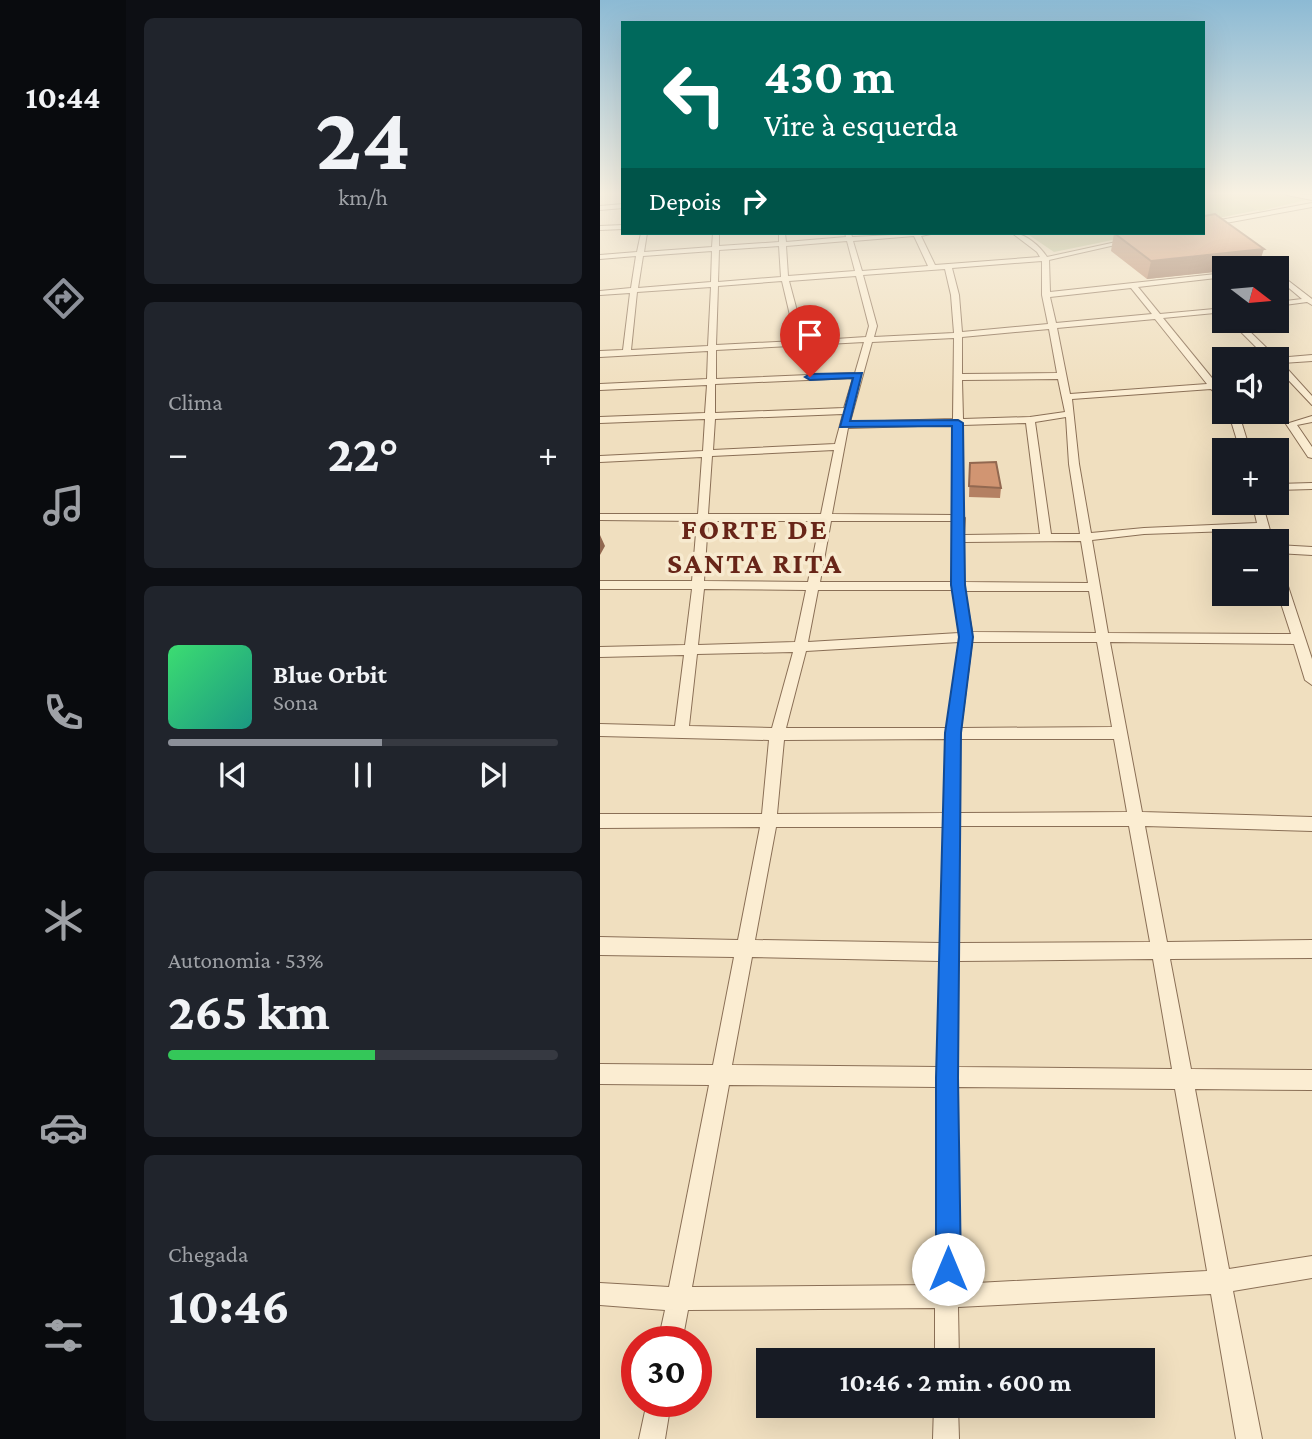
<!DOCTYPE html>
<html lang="pt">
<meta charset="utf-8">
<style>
body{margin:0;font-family:"Crimson Pro",serif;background:#20242c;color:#f1f3f6;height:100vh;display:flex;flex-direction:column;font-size:26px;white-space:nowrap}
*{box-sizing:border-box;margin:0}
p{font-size:23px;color:#9ea1a6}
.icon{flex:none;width:38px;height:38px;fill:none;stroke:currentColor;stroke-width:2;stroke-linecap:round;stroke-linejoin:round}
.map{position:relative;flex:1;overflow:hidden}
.side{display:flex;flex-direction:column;gap:18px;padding:18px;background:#0d0f14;width:474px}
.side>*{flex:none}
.hud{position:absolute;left:21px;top:21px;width:584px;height:214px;border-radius:0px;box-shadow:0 7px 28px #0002;background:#00695c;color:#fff;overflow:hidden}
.needle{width:46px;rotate:106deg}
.fabs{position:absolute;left:612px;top:256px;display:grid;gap:14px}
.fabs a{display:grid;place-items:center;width:77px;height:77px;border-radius:0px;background:#171b24;box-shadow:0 7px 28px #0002;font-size:35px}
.speed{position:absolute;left:21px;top:1326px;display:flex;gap:14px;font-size:35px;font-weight:700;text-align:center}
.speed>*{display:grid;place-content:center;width:91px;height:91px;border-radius:50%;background:#171b24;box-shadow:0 7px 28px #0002;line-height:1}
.speed .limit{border:10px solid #d22;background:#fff;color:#111}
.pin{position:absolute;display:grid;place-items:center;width:60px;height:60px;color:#fff;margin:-72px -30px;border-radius:50% 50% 50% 0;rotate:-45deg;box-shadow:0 0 7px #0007}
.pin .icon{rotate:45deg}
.me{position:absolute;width:77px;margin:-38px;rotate:0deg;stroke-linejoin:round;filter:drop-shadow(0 0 5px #0008)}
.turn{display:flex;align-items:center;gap:24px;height:147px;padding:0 28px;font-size:32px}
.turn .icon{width:91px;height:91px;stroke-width:2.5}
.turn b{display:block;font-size:49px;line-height:60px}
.then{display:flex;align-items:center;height:66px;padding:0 28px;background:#0003;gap:14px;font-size:26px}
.big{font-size:52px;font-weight:700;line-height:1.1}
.side .card{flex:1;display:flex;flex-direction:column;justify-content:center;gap:10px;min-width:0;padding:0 24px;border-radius:10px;background:#20242c}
.side .dial{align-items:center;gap:0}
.dial b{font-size:91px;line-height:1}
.song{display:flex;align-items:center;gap:21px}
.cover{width:84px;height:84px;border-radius:10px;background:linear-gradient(135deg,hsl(140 70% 55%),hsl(170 70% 35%))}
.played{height:7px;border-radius:4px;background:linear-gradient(90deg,#8c9099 55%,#363941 55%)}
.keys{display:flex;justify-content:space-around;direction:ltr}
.heat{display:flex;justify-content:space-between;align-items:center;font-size:38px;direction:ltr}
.charge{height:10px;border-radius:5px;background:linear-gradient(90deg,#34c759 53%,#363941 0)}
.trip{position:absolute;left:156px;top:1348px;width:399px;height:70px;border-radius:0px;background:#171b24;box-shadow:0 7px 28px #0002;font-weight:700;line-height:70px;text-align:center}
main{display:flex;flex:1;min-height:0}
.dock{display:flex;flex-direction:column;width:126px;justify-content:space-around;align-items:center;background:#090b0e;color:#9ea1a6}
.dock .icon{width:49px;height:49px}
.dock .selected{color:#8c9099}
.dock b{font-size:32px;color:#f1f3f6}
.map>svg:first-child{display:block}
.green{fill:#cbcf92}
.cemetery{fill:#c0c392}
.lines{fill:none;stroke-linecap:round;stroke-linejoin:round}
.minor-casing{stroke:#8a6f56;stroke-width:2}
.tertiary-casing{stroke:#8a6f56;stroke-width:2}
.minor{fill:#fbedd2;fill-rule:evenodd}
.tertiary{fill:#fbedd2;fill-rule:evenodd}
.wall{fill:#b48062}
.shaded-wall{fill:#926850}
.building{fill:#d19572;stroke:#926850;stroke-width:2}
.route{fill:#1a73e8;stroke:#114b97;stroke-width:2}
.labels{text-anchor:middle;stroke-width:7;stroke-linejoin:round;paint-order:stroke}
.district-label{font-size:30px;font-weight:bold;letter-spacing:2px;fill:#682518;stroke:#f7eacf}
</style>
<main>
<nav class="dock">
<b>10:44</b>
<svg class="icon selected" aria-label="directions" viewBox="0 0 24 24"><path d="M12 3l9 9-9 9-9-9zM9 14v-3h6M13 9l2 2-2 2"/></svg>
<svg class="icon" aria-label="music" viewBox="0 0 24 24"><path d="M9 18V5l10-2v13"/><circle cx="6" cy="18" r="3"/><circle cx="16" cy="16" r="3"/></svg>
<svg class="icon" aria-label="phone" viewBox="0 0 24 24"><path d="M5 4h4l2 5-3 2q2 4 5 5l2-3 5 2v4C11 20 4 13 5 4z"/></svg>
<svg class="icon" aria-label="climate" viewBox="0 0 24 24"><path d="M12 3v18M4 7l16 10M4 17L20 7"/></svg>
<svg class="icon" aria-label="car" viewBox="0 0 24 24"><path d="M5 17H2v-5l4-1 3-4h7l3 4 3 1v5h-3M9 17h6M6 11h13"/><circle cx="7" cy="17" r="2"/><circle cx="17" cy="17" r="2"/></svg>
<svg class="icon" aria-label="filters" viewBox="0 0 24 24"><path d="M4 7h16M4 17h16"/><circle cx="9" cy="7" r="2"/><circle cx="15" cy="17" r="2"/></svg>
</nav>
<section class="side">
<div class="card dial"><b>24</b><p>km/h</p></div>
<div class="card"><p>Clima</p>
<div class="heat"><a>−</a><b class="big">22°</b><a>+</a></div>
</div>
<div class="card">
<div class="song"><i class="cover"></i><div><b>Blue Orbit</b><p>Sona</p></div></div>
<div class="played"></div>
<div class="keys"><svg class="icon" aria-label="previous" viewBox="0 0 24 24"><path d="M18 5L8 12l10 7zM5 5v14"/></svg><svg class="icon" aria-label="pause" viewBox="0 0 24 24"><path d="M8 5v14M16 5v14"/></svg><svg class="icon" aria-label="next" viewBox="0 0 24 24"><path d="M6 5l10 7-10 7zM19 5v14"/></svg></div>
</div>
<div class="card"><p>Autonomia · 53%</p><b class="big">265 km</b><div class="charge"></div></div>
<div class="card"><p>Chegada</p><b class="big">10:46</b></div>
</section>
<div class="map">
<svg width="712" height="1439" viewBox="0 0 712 1439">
<rect width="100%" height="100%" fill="#f0dfbf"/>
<!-- green -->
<path class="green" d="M621,193h60l25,7 -46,11z"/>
<!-- cemetery -->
<path class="cemetery" d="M604,193h17l37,17 -54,11z
M426,233h121l-93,19z"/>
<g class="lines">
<!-- minor casing -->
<g class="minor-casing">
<path id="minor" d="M712,203v4l-108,20v-4z
M23,204v4l-23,2v-4z
M23,225v4l-23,1v-4z
M41,233h6l-3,19 68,-5 1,-14h6v13l60,-4v-9h6l1,9 60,-5 -1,-4h6l1,4 84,-4 -15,3 14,29 105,-8 -3,-5 -25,-19c13,0 28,13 35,24l83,-18 3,2 -84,19 1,32 175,-19v4l-87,10 22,27 65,-6v4l-62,6 62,76v9l-14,-14 -139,10 7,65 12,69 53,-5 113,-5 -5,-21h10l11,39h-12l-2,-11 -115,4 -52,6 16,93 183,1 -14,-43v-24l6,4 29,88v26l-7,-5 -11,-36 -184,-2 32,170 170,5v14l-167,-5 22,116 145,-2v18l-142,1 21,110 121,1v20l-117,-1 34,180 83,-13v22l-79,13 29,148h-26l-25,-145 -253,13 1,53h-24v-52l-247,2 -6,32h-24l7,-32 -65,-5v-22l69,4 40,-202 -109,-1v-20l113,1 21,-108 -134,-2v-18l138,3 22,-113 -160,1v-14h162l7,-74 -169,-4v-12l75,2 9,-71 -84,2v-10l85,-2 7,-56h-92v-8h92l5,-60 -97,-1v-6h98l4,-57 -102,5v-6l103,-5 2,-32 -105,4v-6l105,-4 2,-28 -107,5v-6l107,-5 1,-28 -108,6v-6l23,-1 7,-57 -30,2v-4l31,-3 5,-32 -36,3v-4l37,-3zM314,236l14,30 -66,5 -9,-30zM247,241l8,30 -67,5 -2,-30zM179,246l2,31 -63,5 1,-32zM112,251l-1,31 -73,6 5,-32zM442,261v34l6,29 -86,8 -3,-37 -7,-27zM345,269l6,26 3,38 -80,4 3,-11 -14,-51zM256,276l13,50 -3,11 -61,4 -16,-60zM182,281l14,60 -80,4 2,-59zM111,287l-3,59 -77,4 6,-58zM531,288l21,26 -96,9 -6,-26zM555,319l52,65 -137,10 -13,-66zM449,329l8,44 -95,1v-37zM354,338l-1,81 -103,3 22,-80zM264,342l-9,31 -139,6v-29zM253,378l-9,30 -129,5v-29zM458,379l7,33 -35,5 -67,2 -1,-39zM243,414l-8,30 -122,6 2,-31zM466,417l3,47 11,70h-29l-16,-112zM426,423l14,111 -76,1 1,-17 -2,-2v-91zM353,425v90l-121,-1 16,-86zM234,450l-13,64h-113l4,-58zM108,521h112l-12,61 -104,-1zM231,521h122l-1,61h-132zM481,541l7,42 -124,-1v-40zM104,589l102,1 -11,52 -97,3zM218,590h135l6,43 -151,9zM365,591h124l7,42 -124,-1zM359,642l-12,86h-161l20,-77zM372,642h125l15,85 -151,1zM193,652l-21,76 -83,-2 8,-72zM346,739l-2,74 -167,1 7,-74zM360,739h154l13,73 -168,1zM359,826h170l21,116 -192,1zM176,827h168l-3,116 -186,-3zM152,957l188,4 -2,106 -206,-2zM553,959l19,110 -215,-2 1,-106zM129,1085l208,2 -1,198 -244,2zM357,1087l218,2 32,182 -249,13z
M644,249h4l24,19h-8l-20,-17z
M677,272l35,27v6l-5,-3 -30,4v-4l25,-3 -25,-21z
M629,320h9l39,38 35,-3v6l-30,2 30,33v9l-35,-37v-9h-9z
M628,411h10l12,39h-10z
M712,416v6l-15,3 15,22v11l-4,-1 -22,-33z
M712,483v6l-35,1v-6z
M677,545l35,2v8l-35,-2z
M47,1402h24l-6,37h-26z
M334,1405h24l1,34h-26z"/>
</g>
<!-- tertiary casing -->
<g class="tertiary-casing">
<path id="tertiary" d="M686,193l26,2v5l-25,-5z"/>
</g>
<!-- minor -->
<use href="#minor" class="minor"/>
<!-- tertiary -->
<use href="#tertiary" class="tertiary"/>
</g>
<!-- wall -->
<path class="wall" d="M514,233l144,34 -111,12 -36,-28z
M370,463l31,25 -1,10 -31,-1z"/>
<!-- shaded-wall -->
<path class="shaded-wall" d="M664,249l-6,18 -33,1v3l-78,8 4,-18z
M0,535l5,11 -5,9z"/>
<!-- building -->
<path class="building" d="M615,214l49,35 -113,12 -37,-28h90v-17z
M396,462l5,26 -32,-2 1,-23z"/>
<!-- sky -->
<linearGradient id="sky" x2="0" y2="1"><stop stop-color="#8cbad4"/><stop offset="0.49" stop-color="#f8f1e2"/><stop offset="1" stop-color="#f8f1e2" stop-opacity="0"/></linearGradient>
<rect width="712" height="394" fill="url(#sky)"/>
<!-- route -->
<path class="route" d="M262,373l-12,48 108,-1 5,3 2,162 8,52 -12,96 -3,345 3,191 -4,9 -9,3 -9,-3 -3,-9v-191l9,-345 14,-96 -8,-52 1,-159 -112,1 13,-49 -43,2 -5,-3 5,-3z"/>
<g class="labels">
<!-- district labels -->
<g class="district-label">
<text x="155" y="539">FORTE DE<tspan x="155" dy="34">SANTA RITA</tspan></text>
</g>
</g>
</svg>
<div class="fabs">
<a><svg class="needle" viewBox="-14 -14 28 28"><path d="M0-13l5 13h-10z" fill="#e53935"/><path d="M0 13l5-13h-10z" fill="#9ea1a6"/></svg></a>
<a><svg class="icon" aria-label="sound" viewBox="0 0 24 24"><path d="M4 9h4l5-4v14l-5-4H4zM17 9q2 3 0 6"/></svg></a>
<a>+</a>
<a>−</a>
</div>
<div class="speed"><div class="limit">30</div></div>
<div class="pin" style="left:210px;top:377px;background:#d93025"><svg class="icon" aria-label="arrive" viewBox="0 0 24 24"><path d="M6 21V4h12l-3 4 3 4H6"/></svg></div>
<svg class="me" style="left:348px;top:1269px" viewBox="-20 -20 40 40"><circle r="19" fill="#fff"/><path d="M0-13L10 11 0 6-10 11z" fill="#1a73e8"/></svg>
<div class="trip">10:46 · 2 min · 600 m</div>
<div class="hud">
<div class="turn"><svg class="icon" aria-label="left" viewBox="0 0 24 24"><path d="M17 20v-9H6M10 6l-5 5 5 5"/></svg><div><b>430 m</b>Vire à esquerda</div></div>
<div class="then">Depois<svg class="icon" aria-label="right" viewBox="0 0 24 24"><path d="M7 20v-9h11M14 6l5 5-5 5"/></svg></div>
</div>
</div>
</main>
